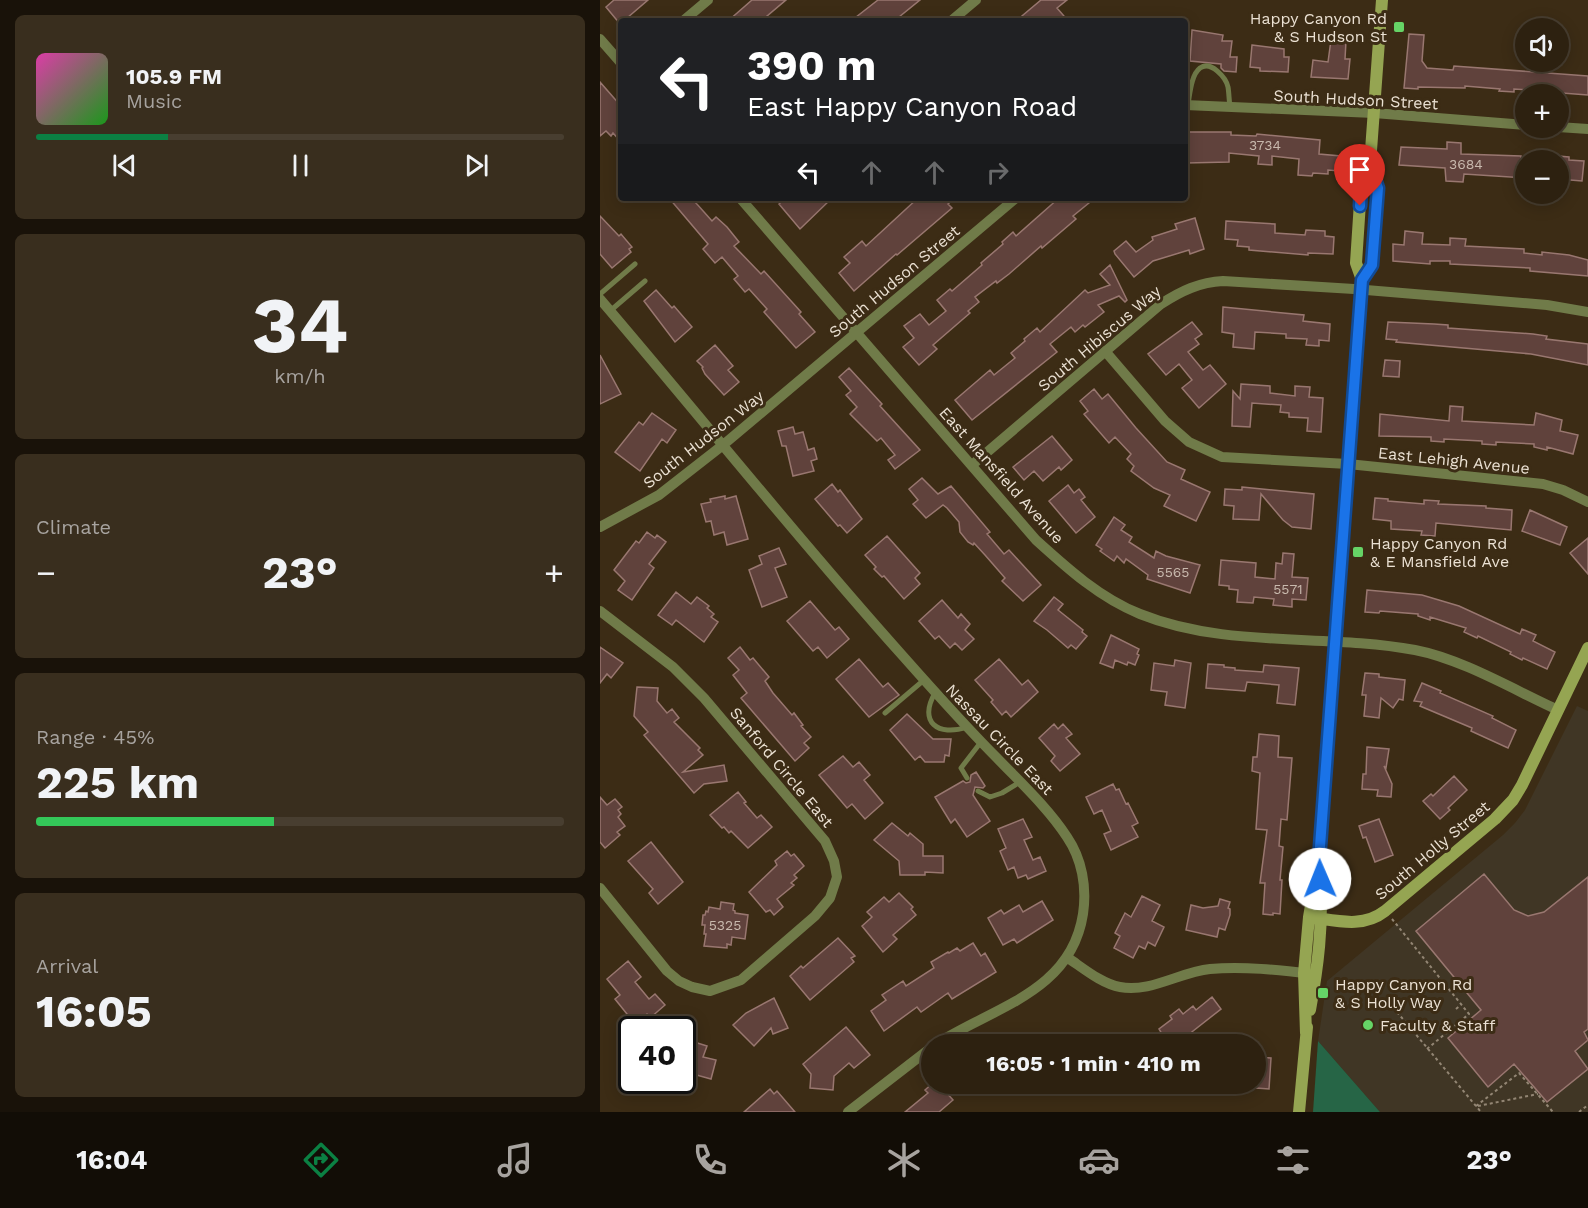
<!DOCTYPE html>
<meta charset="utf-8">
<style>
body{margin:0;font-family:"Work Sans",sans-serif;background:#392e1e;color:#f1f3f6;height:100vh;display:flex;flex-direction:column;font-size:22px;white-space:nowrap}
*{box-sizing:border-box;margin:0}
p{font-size:20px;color:#a7a39f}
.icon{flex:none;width:33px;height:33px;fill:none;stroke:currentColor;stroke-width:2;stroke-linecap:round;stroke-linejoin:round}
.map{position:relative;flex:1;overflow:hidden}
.panel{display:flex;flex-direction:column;gap:15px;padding:15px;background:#191209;width:600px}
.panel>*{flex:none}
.top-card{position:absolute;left:18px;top:18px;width:570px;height:183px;border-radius:6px;box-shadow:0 3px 15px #0003,0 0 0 2px #483e30;background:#202124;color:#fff;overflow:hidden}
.tools{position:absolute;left:915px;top:18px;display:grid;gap:12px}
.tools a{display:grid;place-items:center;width:54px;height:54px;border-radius:50%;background:#2d2110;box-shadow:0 3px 15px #0003,0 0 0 2px #483e30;font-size:30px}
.speed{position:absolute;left:18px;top:1016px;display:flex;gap:12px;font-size:30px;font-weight:700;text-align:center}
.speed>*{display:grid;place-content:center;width:78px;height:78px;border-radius:50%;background:#2d2110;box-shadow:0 3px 15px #0003,0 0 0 2px #483e30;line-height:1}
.speed .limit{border:3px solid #111;border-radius:9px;background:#fff;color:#111}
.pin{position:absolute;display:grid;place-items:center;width:51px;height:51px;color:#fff;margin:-62px -26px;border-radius:50% 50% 50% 0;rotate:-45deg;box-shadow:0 0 6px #0007}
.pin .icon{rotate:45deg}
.me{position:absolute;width:66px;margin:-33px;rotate:359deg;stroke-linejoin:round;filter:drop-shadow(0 0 4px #0008)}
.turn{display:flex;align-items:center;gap:21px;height:126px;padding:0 30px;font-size:27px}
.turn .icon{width:78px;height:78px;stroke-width:2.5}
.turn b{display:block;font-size:42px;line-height:51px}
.lanes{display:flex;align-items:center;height:57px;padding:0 30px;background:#0003;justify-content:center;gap:30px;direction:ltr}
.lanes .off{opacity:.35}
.big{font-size:45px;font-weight:700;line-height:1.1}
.panel .tile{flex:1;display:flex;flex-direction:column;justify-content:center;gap:9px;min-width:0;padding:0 21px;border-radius:9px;background:#392e1e}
.panel .dial{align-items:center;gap:0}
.dial b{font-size:78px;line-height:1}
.song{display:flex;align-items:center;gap:18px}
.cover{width:72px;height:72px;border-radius:9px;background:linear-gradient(135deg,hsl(320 70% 55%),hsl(120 70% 35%))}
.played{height:6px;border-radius:3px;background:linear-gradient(90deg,#0b8043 25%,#483e30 25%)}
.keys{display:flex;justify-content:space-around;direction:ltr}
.heat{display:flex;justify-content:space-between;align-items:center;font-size:33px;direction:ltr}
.charge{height:9px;border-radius:4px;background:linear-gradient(90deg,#34c759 45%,#483e30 0)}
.trip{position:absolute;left:321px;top:1034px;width:345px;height:60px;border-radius:30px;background:#2d2110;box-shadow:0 3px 15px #0003,0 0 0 2px #483e30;font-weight:700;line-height:60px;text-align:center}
.tabs{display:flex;height:96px;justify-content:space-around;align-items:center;background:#120d06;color:#a7a39f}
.tabs .icon{width:42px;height:42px}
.tabs .on{color:#0b8043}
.tabs b{font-size:27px;color:#f1f3f6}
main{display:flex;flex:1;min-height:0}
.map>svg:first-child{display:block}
.education{fill:#403625}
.green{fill:#266546}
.building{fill:#60423c;stroke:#997770;stroke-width:1.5}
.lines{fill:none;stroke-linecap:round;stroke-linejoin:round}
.path{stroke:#938674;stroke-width:2;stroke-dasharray:3 3;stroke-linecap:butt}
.lane{stroke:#707b49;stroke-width:5}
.street{stroke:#707b49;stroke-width:10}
.secondary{stroke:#95a552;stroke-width:12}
.route-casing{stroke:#114b97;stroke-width:15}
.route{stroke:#1a73e8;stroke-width:10}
.poi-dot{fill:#66d466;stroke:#3c2c15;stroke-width:2}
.labels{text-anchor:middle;stroke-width:6;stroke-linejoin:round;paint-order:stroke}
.number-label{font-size:14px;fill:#c8b9ad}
.poi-label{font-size:16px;fill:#ebe1d3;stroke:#3c2c15;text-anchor:start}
.street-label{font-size:16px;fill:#ebe1d3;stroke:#3c2c15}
</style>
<main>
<section class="panel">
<div class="tile">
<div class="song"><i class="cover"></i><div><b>105.9 FM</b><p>Music</p></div></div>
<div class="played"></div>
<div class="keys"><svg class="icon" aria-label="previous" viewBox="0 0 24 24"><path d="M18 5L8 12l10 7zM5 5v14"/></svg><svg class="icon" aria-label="pause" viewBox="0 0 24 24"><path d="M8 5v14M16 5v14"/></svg><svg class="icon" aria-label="next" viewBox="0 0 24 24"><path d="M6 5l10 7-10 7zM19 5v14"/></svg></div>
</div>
<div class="tile dial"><b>34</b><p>km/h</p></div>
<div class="tile"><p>Climate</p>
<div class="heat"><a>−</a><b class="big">23°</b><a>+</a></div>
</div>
<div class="tile"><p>Range · 45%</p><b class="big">225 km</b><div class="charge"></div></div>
<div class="tile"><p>Arrival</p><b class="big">16:05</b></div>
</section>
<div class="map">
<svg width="988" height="1112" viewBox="0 0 988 1112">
<rect width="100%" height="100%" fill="#3c2c15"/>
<!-- education -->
<path class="education" d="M977,706l11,5v401h-208l-62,-71 9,-60 176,-146 12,-12 10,-13z"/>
<!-- green -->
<path class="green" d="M718,1041l62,71h-67z"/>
<!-- building -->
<path class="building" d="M14,0h34l-28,24 -14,-17z
M152,0h34l-25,21h-33z
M278,0h42l-26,21h-43z
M441,0h26l-10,8 7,8 -7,5h-41z
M592,30l31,5 -1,6h10l-2,16h7l-1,15 -12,-1 -3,-3v-4l-31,-3z
M809,34l15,1 -2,26 5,7 26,2 1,-4 134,10v19l-26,-2 -1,2 -13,-1 1,-3 -35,-2v3l-15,-1 1,-2 -35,-3v2l-47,-1v2l-14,-1z
M731,40l15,1 -1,18h5l-2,20 -37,-2 2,-17 15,2z
M652,45l32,4v8h5l-1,15 -28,-1v-3l-10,-1z
M0,82l21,24v36l-8,-9 -2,3 -5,-5 -6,5z
M585,132h46v3l25,1 1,-2 63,6 -1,14 22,2 -1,15 -12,-1v4l-15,-1 -1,3 -14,-1 1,-16 -27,-3v9l-14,-1 1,-8 -30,-3v9l-43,1z
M847,142l14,1v11l60,2v2h5v20l-62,-4 -1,8 -17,-1 -1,-13 -46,-3 2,-18 46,2z
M958,156l11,1v3l15,1 -2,20 -24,-2z
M69,198h33l-6,5 16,18 4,-4 11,10 12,15 -5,4 27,28 3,-3 37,41 -2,2 16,18 -19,16 -32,-36 3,-3 -18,-20 -4,3 -11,-13 4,-3 -16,-19 -7,6 -12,-14 5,-5z
M186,198h46l-32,31 -21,-25z
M318,198h37l-7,6 4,4 -55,47 -1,-1 -42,37 -15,-18 11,-10 -6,-6 18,-16 4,5z
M459,198h36l-22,18 3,3 -34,29 -1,-2 -32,28 -12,9 -1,-2 -21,16 4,5 -11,9 2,2 -37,32 4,4 -18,16 -16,-18 11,-9 -10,-12 16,-12 9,11 17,-14 -9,-11 13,-11 2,2 30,-26 -1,-2 22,-19 -1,-2 11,-10 3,4z
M0,216l19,20 2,-2 11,13 -3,2 2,3 -19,16 -12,-14z
M595,218l9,31 -14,5 -1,-4 -36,11 -19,16 -19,-23 -1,-3 12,-10 10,11 17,-12 -1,-3 25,-8 -2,-5z
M626,221l49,3v9l30,2 1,-5 19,1v5l9,1 -1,17 -25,-1v2l-59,-5v-3l-12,-1 1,-6 -13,-1z
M805,231l18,2 -1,11 28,1v-7l16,1 -1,7 59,3v4l18,2v-3l27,3 19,5v16l-58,-5v-3l-80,-4v-3h-20v3l-37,-3v-17l11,1z
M510,265l17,35 -2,2 -6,-6 -21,9 6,7 -19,15 -2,-2 -8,7 -4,-5 -21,17 7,8 -85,68 -17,-20 35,-30 4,5 21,-17 -4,-5 14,-12 -1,-2 13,-11 3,4 45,-42 3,3 22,-8 -10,-11z
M56,290l16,18 2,-2 18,21 -17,15 -31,-41z
M623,307l81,8 -1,6 27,3 -1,17 -10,-1v6l-13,-1 1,-6 -21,-1v-4l-31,-2 -1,17 -21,-2 1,-13 -12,-2z
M592,322l10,12 -7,5 4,5 -11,8 15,18 7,-5 16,19 -27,24 -17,-20 10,-8 -13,-16 -13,11 -18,-21z
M788,322l46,2 14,1v3l85,6 14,2 -1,3 42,5v21l-57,-11 -135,-12 1,-2 -11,-1z
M115,345l18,21 -5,4 11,12 -15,13 -19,-21 -3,-6 1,-1 -6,-6z
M0,355l21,39 -21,10z
M785,360l15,1 -1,16 -16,-1z
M249,368l33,36 -2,2 40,44 -25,19 -7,-9 7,-5 -14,-17 -4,3 -27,-27 7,-7 -11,-12 5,-4 -12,-14z
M641,384l29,2v7l25,3v-10l15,1 -1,10 14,1 -2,34 -14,-1 1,-13 -19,-1v-4l-9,-1 1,-7 -29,-2 -2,24 -18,-1 1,-35 7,8z
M494,389l8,10 6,-5 28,34 31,34 18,8 -4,9 29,13 -14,29 -32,-15 6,-11 -16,-7 -23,-17 3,-5 -7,-7 4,-5 -16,-17 -6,6 -25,-29 4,-3 -8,-10z
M850,406l13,1 -1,14 72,4 2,-12 26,7 -2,11 18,4 -5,19 -26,-7v3l-13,-3v-3l-38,-2v3l-14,-1v-3l-38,-2v3l-13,-1v-4l-52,-1 1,-22 69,7z
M52,413l24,17 -9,13 -5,-4 -22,32 -25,-19 24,-30 4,3z
M193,427l2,7 8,-2 5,18 6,-2 3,11 -6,2 3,10 -21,5 -7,-30h-4l-4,-15z
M452,436l20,24 -11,10 -2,-3 -16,14 -9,-10 -10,9 -11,-13z
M322,478l16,16 13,-8 39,46 -3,2 17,20 5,-4 32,35 -18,16 -21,-20 3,-3 -20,-23 -11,-12 -1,2 -5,-3 -8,-10 -1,-10 -12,-14 -4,-3 -17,13 -13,-14 5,-4 -9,-11z
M232,484l6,8 2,-2 22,29 -15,14 -7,-8 -2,1 -23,-27z
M468,485l6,8 5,-4 6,8 -4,3 14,17 -19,16 -27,-32z
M642,487l72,7 -3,35 -19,-2 -9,-7 -22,-26 -2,26 -26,-1 1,-13 -10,-1 1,-16 17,1z
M125,496v3l11,-3 12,43 -21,6 -3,-13 -10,3 -3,-14 -5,1 -5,-18 10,-2 -1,-3z
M775,498l13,1v2l36,3v-4l15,1 -1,3 48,2v2l26,2 -1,20 -75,-7 -1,13 -14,-1 1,-4 -31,-2v-8l-18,-2z
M930,510l37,17 -7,18 -38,-14z
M514,517l11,8 -4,5 11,7 -3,5 25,16 2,-7 10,5 34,9 -10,28 -43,-14 1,-4 -22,-16 -2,4 -7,-7 -3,5 -14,-10 2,-2 -6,-4z
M47,532l8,6 2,-3 9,7 -17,22 5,4 -22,32 -14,-10 7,-9 -11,-11 22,-29 3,2z
M287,536l33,37 -5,5 5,6 -16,15 -20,-23 -2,1 -8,-8 2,-2 -11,-12z
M988,538v36l-18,-21z
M179,548l7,16 -11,4 12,29 -25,10 -13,-37 13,-6 -3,-8z
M683,553l11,1 -2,23 16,1 -2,22 -14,-1v8l-19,-2 1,-6 -20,-2 -1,6 -16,-1 1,-12 -9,-1v-3l-10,-1 2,-25 35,3 -1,14 20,2 1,-16 6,1z
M767,590l55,5 37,11 61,28 2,-5 14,6 -3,6 22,11 -8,17 -24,-11 -1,2 -12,-6 1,-2 -33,-16 -1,2 -13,-6 2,-4 -36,-11v3l-12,-4v-2l-38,-3 -1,2 -14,-1z
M76,592l15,12 6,-7 12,9 -2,2 7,6 -3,3 7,5 -14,20 -28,-22 -4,5 -14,-10z
M454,597l9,7 -5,6 25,20 -1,2 5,4 -11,13 -5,-4 -3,3 -21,-18 -13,-9z
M342,600l16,18 3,-4 9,10 -5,6 9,9 -12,11 -7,-7 -5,5 -11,-12 -4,3 -16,-18z
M210,601l25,29 4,-3 10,12 -22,19 -9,-11 -5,4 -26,-30z
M511,635l28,14 -2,5 2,1 -4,10 -7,-3 -1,3 -12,-5 -2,8 -13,-5z
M0,647l23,16 -12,15 -4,-4 -7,9z
M140,647l10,13 3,-2 16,19 -4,4 8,12 19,22 2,-2 9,12 -2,1 10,11 -7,6 5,5 -14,13 -54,-63 6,-5 -14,-18 6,-5 -11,-12z
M259,659l24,28 5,-4 11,12 -30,22 -33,-38z
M399,659l23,26 6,-5 10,12 -27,25 -5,-6 -4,4 -11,-13 2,-2 -18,-20z
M575,660l16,3 -6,45 -20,-3 2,-13 -16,-2 3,-27 20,3z
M608,664l16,1v2l11,1v2l28,2 1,-7 35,3 -4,37 -18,-2 2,-18 -32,-3 -2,9 -39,-3z
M765,673l14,1v3l26,3 -2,20 -4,-1 -6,9 -12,-10 -2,20 -15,-2 2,-21h-4z
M822,683l19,8 -1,2 53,23 -1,2 24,12 -8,18 -37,-17 1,-3 -52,-22 2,-4 -8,-1z
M37,687l21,1 -1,13 10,12 5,-4 7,9 -5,4 26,26 -2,2 5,5 -20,17 41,-7 3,16 -23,3 -10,9 -50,-58 4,-3 -14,-16z
M307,714l26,25h18l-2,17 -4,-1 -1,7h-19l-5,-6 -5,4 -25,-30z
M454,724l4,5 5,-5 9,10 -6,4 14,16 -20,17 -9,-10 4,-5 -16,-18z
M659,734l20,2 -1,21 14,1 -5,62 -6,-1 -2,27 4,1 -3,33h2l-2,34 -7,-1v2l-10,-1 2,-31h-5l7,-53 -11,-1 4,-56 -8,-2 1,-14h4z
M767,747l22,2 -3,19 -2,-2 8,18 -1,13 -14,-1 1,-6 -16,-1 1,-15h3z
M243,756l10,11 6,-5 11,13 -6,5 19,23 -18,16 -13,-15 -5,4 -28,-33z
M376,772l9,14 -2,2 -8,-1 -2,8 17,26 -23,16 -12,-18 -4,4 -16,-26 28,-16 3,2 4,-1 1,-7z
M854,776l13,14 -19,18 2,2 -10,9 -17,-18 8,-7 2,2z
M513,784l3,6 3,-1 7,15 2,-1 10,20 -6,3 6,11 -27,13 -7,-16 7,-3 -9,-21 -8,4 -8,-17z
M138,792l8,10 -2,1 13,15 4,-3 11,12 -24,21 -17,-17 -2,2 -5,-6 -2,1 -12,-13z
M0,797l7,8 8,-6 7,8 -4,3 3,4 -3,3 7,9 -8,6 3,3 -15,13 -5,-6z
M423,819l9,18 -8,3 9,20 7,-3 6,14 -18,8 -2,-4 -8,3 -4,-11 -6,3 -8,-19 6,-3 -8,-19z
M779,819l14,36 -18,7 -9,-25 -3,1 -4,-12z
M292,823l16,13 2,-3 13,11v12h20v17l-18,-1v3h-25l-1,-14 -25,-21z
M51,842l32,40 -25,22 -9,-11 4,-4 -25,-28z
M187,851l4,5 3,-2 10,12 -10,9 3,3 -6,5 3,2 -17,14 6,8 -9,8 -4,-5 -4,2 -17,-20 28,-27 -2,-4z
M884,874l30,36 14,6 16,-4 44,-35v152l-4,3 4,8 -13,11 13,18 -41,33 -33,-38 -26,23 -40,-49 33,-28 -65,-79z
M299,893l14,14 -2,2 5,6 -23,20 4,4 -14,13 -21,-26 10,-9 -5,-5 17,-15 5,5z
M542,896l18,9 -8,16 12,6 -9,19 -7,-4 -3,7 -6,-3 -6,12 -19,-10 6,-12 -5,-3 10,-20 6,4z
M620,899l10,3 -2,6 2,1v6l-5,15 -6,-2 -2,9 -31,-7 5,-25 12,3 15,-2z
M442,901l11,19 -36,23 -3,-4 -11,6 -15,-27 13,-8 3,4 15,-9 4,7z
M121,902l13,2 -1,6 2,1v2l13,2 -3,24 -13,-2 -1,8 -4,-1v4l-23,-2 2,-12h-2l1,-9h-3l1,-10h2l1,-4 2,1 1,-5 11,2z
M238,938l17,18 -4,2 3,4 -44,38 -20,-24 11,-10 2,2z
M373,943l8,13 4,-3 11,19 -44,27 -4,-6 -27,19 -4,-5 -33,24 -13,-20 15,-11 -4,-5 21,-14 3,5 28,-18 -3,-6 17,-10 1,1 8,-5 3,3z
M28,961l13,16 -6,5 14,17 6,-5 10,11 -15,13 -3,-4 -12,10 -20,-25 5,-4 -13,-16z
M612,997l9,12 -33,26 2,2 -9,7h-32l13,-10 -3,-5 13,-10 -2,-3 9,-7 4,5 10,-8 3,4z
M174,998l14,30 -15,6 -2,-6 -17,18 -21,-21 13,-12z
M246,1027l24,28 -16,13 -5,-5 -15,13 -1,14 -23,-2 1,-14 -8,-10z
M91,1041l16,5 -4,11 13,3 -5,19 -29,-8v-28l8,2z
M656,1057l15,1 -2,31 -13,-1z
M333,1083h5l15,17 -14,12h-34l23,-19 -3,-3z
M170,1089l4,5 3,-3 18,21h-51z"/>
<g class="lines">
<!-- path -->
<path class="path" d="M792,919l77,95 -42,35
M856,1009l6,-5
M797,1012l84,100
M876,1106l43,-33 34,39
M878,1106l60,-12
M979,1112l9,-7"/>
<!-- lane -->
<path class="lane" d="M588,104c2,-10 3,-29 12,-36 11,-8 26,10 28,19 1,6 1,13 2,20
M0,294l35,-30
M10,311l35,-30
M335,693c-17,29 3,44 32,34
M285,713l39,-33
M367,778l-6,-10 20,-26
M378,791l12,6 12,-4 18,-11"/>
<!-- street -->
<path class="street" d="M83,21l25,-21
M351,21l25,-21
M0,39l21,24
M585,105l189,8 152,12
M958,127l30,2
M140,198l296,342c32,29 64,58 104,74 87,35 184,19 275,36 47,9 99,40 143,60
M0,299c101,118 198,240 302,356 31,35 62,70 95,103 24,25 51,50 70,79 15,22 20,50 16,77 -12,78 -89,93 -147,130
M505,351l60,70 24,21 33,15 126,7 195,20 20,6 25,12
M372,465l189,-161c20,-13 39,-22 62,-23l131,8 193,16 41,7
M0,527l59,-32 64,-50 293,-247
M0,611l73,56 31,31 121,143 9,20 3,16 -7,21 -15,18 -74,64 -31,11 -18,-4 -13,-6 -12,-10 -67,-83
M468,958c15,10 34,26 52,29 30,6 60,-15 90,-18 33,-3 69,1 102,5
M248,1112l84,-65"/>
<!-- secondary -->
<path class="secondary" d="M762,280l10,-15 6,-77 -8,-24
M709,917c26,3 53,12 76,-6l110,-92 18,-19 9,-15 66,-137
M710,1010c8,-44 13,-84 10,-128
M706,1033l-2,-60 5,-56 10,-58 42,-570 1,-9 -6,-17 5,-76 9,-23 12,-164
M699,1112l8,-85"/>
</g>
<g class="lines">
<!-- route casing -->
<g class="route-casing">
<path id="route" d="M720,879l-1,-19 43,-580 10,-15 6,-77 -8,-24 -9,23 -1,19"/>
</g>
<!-- route -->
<use href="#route" class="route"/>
</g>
<!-- markers -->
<g class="poi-dot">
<rect x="793" y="21" width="12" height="12" rx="3"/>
<rect x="752" y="546" width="12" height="12" rx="3"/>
<rect x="717" y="987" width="12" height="12" rx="3"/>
<circle cx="768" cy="1025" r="6"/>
</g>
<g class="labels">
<!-- number labels -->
<g class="number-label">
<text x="665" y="150">3734</text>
<text x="866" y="169">3684</text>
<text x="573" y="577">5565</text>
<text x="688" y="594">5571</text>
<text x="125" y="930">5325</text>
</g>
<!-- poi labels -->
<g class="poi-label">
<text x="787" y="24" text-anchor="end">Happy Canyon Rd<tspan x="787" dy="18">&amp; S Hudson St</tspan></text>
<text x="770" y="549">Happy Canyon Rd<tspan x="770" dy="18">&amp; E Mansfield Ave</tspan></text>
<text x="735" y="990">Happy Canyon Rd<tspan x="735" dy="18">&amp; S Holly Way</tspan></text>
<text x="780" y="1031">Faculty &amp; Staff</text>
</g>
<!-- street labels -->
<g class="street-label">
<text transform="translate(756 99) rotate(3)" y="6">South Hudson Street</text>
<text transform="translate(294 281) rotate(-40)" y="6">South Hudson Street</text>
<text transform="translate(499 338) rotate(-40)" y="6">South Hibiscus Way</text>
<text transform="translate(103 439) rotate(-38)" y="6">South Hudson Way</text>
<text transform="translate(854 460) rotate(6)" y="6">East Lehigh Avenue</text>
<text transform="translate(402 475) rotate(48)" y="6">East Mansfield Avenue</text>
<text transform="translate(400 739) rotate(46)" y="6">Nassau Circle East</text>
<text transform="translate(182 767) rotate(50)" y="6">Sanford Circle East</text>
<text transform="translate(832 850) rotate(-40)" y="6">South Holly Street</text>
</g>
</g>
</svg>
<div class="tools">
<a><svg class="icon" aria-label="sound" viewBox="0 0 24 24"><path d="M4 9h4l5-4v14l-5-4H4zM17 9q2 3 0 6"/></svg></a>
<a>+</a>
<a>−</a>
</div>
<div class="speed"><div class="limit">40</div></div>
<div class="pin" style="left:760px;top:206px;background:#d93025"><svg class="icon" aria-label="arrive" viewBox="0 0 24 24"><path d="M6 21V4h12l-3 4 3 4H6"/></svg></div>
<svg class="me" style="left:720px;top:879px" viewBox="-20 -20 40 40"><circle r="19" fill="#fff"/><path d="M0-13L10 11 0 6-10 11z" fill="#1a73e8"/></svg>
<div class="trip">16:05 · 1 min · 410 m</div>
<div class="top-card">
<div class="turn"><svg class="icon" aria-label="left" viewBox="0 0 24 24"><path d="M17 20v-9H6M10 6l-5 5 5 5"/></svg><div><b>390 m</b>East Happy Canyon Road</div></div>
<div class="lanes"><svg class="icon" aria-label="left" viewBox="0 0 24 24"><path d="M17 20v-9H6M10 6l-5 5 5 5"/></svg><svg class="icon off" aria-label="ahead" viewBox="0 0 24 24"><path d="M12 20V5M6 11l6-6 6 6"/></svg><svg class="icon off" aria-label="ahead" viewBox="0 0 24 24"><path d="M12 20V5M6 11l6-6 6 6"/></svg><svg class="icon off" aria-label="right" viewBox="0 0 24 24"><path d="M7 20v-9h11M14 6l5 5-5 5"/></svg></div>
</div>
</div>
</main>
<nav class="tabs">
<b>16:04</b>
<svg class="icon on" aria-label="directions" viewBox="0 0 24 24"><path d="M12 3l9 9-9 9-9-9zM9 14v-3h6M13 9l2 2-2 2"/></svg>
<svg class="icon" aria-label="music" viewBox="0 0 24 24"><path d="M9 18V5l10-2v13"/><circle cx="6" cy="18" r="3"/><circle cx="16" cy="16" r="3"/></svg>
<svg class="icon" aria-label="phone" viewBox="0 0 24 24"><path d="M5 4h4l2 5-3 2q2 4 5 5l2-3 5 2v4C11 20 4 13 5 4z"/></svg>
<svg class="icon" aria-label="climate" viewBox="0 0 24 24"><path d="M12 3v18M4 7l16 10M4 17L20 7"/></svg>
<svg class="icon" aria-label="car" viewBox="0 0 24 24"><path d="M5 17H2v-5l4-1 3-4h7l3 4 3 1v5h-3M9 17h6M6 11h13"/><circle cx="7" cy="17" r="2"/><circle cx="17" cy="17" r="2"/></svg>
<svg class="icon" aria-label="filters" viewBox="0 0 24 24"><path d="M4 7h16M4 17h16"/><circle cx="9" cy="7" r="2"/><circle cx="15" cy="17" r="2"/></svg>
<b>23°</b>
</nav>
